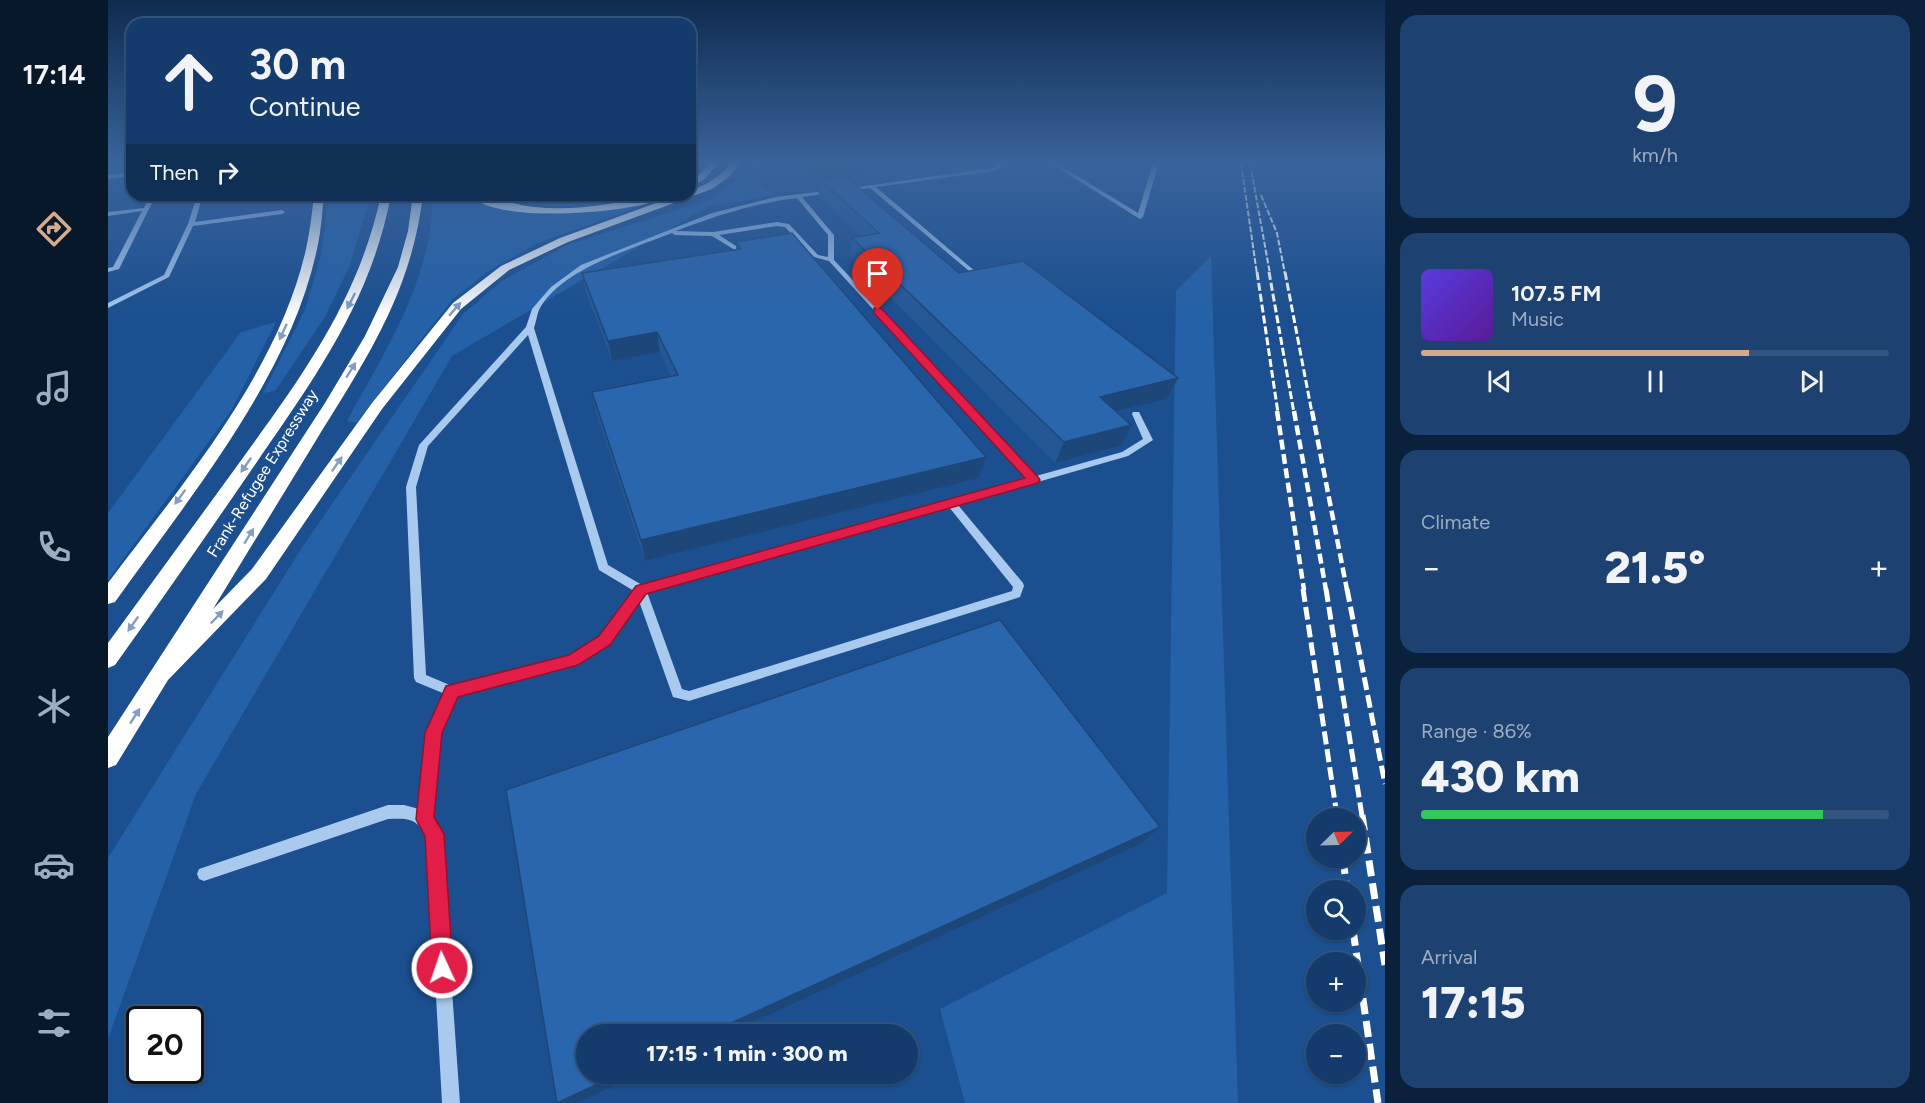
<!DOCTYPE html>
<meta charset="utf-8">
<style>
body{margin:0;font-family:Figtree,sans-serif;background:#1d4271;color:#f1f3f6;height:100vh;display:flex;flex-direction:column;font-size:22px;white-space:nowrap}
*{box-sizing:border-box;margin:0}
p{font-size:20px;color:#9dadc1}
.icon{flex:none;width:33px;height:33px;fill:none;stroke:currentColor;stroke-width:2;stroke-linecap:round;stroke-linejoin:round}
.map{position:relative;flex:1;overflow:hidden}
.panel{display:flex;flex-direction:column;gap:15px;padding:15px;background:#0b203b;width:540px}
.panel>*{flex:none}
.top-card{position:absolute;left:18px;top:18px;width:570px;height:183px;border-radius:18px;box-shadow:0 2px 4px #0004,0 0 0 2px #33557e;background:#143b6b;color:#f1f3f6;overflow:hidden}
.needle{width:39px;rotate:67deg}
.tools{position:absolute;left:1198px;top:808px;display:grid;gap:12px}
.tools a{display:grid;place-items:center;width:60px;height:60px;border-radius:50%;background:#143b6b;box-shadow:0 2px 4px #0004,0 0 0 2px #33557e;font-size:30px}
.speed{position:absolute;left:18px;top:1006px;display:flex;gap:12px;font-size:30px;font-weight:700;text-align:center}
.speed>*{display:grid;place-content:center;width:78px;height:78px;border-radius:50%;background:#143b6b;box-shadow:0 2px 4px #0004,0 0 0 2px #33557e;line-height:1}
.speed .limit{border:3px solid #111;border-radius:9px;background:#fff;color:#111}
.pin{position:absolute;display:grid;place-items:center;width:51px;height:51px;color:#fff;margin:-62px -26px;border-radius:50% 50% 50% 0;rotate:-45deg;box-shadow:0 0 6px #0007}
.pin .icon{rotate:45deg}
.me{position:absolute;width:66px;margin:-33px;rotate:357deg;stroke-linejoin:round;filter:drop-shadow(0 0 4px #0008)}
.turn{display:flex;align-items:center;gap:21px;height:126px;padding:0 24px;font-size:27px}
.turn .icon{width:78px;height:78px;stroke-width:2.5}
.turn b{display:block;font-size:42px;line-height:51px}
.then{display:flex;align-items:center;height:57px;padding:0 24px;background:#0003;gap:12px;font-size:22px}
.big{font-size:45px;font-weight:800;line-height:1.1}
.panel .card{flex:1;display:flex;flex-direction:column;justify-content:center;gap:9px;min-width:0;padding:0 21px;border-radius:18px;background:#1d4271}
.panel .dial{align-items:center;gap:0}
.dial b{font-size:78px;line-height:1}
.song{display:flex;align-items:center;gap:18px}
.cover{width:72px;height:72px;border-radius:9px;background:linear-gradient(135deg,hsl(250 70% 55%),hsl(270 70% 35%))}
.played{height:6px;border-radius:3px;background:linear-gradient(90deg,#d6ab8b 70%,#33557e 70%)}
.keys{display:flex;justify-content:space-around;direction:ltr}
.heat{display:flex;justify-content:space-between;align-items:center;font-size:33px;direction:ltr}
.charge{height:9px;border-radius:4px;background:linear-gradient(90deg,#34c759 86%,#33557e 0)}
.trip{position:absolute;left:468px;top:1024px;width:342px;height:60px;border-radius:30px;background:#143b6b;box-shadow:0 2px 4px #0004,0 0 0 2px #33557e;font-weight:800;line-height:60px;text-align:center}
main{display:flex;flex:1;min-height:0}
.tab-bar{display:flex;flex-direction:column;width:108px;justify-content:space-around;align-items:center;background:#08182b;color:#9dadc1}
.tab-bar .icon{width:42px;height:42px}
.tab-bar .current{color:#d6ab8b}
.tab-bar b{font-size:27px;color:#f1f3f6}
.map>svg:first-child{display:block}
.green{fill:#2461a8}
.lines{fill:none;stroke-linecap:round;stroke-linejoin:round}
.minor{fill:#a9c9ee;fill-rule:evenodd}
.highway{fill:#fff;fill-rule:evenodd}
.rail-far4{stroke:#fff;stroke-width:2;stroke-dasharray:6 2;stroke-linecap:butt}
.rail-far3{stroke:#fff;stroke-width:3;stroke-dasharray:8 3;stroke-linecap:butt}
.rail-far2{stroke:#fff;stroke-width:4.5;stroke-dasharray:10 4.5;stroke-linecap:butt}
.rail-far1{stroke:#fff;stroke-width:5;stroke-dasharray:13 5;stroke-linecap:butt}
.rail{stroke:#fff;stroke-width:7;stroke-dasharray:16 7;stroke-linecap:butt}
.wall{fill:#245895}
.shaded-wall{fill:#1d4779}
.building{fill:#2a66ad;stroke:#1d4779;stroke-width:1.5}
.oneway{fill:#829ec1}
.route{fill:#e11d48;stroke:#92132f;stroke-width:1.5}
.labels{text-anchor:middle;stroke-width:6;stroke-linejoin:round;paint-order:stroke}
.street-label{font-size:16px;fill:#fff;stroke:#1b4f8f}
</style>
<main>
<nav class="tab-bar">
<b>17:14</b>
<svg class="icon current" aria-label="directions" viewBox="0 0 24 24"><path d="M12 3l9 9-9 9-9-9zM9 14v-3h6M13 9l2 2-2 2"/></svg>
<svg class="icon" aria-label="music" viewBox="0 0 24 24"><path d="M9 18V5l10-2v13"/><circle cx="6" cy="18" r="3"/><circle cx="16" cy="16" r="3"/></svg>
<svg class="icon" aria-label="phone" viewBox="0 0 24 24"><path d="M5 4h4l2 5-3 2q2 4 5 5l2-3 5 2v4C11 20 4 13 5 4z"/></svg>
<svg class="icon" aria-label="climate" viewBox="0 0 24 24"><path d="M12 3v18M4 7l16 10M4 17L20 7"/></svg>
<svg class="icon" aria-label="car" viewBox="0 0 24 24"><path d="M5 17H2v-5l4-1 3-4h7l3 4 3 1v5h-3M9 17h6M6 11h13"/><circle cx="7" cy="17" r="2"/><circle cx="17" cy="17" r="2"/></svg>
<svg class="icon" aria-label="filters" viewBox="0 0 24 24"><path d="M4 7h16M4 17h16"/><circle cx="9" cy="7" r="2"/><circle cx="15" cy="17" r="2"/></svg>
</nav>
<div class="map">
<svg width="1277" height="1103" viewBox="0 0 1277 1103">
<rect width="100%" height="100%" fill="#1b4f8f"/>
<!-- green -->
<path class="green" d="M643,163h16l-11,14 17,18 -66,12 -255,149 -256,438 -88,245v-181l193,-309 162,-235 39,-33 64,-36 141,-44 26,-18 16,-13z
M221,195h42l-21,70 -25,52 -50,74 -12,2 42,-83 16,-54z
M325,195h25l19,8 29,7 39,5 39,-2 59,-8 -107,39 -49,28 -34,27 -97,124 -9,-2c39,-72 85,-141 86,-226z
M381,195h160c-50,17 -110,14 -160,0z
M1103,256l27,847h-273l-25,-94 227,-116 9,-602z
M168,322l-45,89 -123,169v-67l133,-181z"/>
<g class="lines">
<!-- minor -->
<path class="minor" d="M893,163h7l-14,8 -118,16 107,91v2l-2,1 -111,-93 -23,3 -3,-2 149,-21z
M942,163h6l82,50 15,-50h6l-16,54 -3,2z
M24,172v4l-24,3v-4z
M724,190l2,1v2l-32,4 32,38v25l202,216 86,-24 21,-13 -11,-25 1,-2h6l14,28 -25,16 -170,49 65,78 1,3 -4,11 -331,104 -16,-4 -34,-96 -30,43 -32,20 -121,31 -16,38 -8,86 9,15 19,269h-18l-15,-267c-11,-18 -19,-18 -39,-17l-184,62 -5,-2 -2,-5 2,-5 189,-64h16l15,4 9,-76 17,-39 -29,-12 -2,-4 -8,-191 13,-42 107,-118 6,-18 19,-22 30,-22 131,-52 64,-16zM689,198l31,37v22l-10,-2 -29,-31 -12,-2 -64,10 -37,-1c39,-15 79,-28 121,-33zM669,226l8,1 11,12 -13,2v2l16,-1 15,15 15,4 198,217 -385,107 -34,-20 -74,-237c2,-6 3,-13 5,-18 21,-41 93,-61 133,-77l3,2 37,1 23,14 16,-4 -3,-2 -12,2 -17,-11zM420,335l70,232 1,3 35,21 -33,47 -31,18 -118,30 -26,-11 -10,-188 12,-41zM841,507l64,80 -1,4 -323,100 -7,-2 -35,-97z
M42,195h6l-37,74 -11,3v-4l5,-1 29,-56 -34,5v-4l36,-4z
M89,195h6l-8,27 87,-12 3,2 -3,2 -89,12 -24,51 -61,31v-5l56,-28 24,-51z"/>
<!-- highway -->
<path class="highway" d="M601,163h9l-13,16 -15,8v-7l9,-5z
M623,163h9l-10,13 -18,13 -144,53 -59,28 -48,39 -79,100 -116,170 -98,101 -52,85 -8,3v-31l217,-334 40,-67 33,-69 10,-36 5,-36h10c-12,99 -57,164 -108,247 -34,56 -68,111 -102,167l39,-40 120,-166 81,-100 48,-37 59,-28 118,-43h12v-4c16,-6 30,-14 41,-28z
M206,195h10c-2,18 -3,37 -7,54 -27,128 -128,249 -202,353l-7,2v-21c75,-100 170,-210 198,-334 4,-18 6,-36 8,-54z
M273,195h10c-21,111 -81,189 -143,280 -44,64 -88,127 -133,190l-7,3v-25c43,-59 86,-118 129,-177 63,-87 121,-164 144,-271z
M359,195c23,0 45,10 68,12 39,4 78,-3 116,-11l5,3c-7,6 -21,7 -31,9 -38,6 -127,13 -158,-13z"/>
<!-- rail-far4 -->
<path class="rail-far4" d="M1133,163l16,111
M1142,163l20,111
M1153,195l16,38 8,41"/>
<!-- rail-far3 -->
<path class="rail-far3" d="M1149,272l21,141
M1161,272l25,141
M1177,272l27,141"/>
<!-- rail-far2 -->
<path class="rail-far2" d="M1169,411l27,179
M1186,411l32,179
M1204,411l35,179"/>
<!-- rail-far1 -->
<path class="rail-far1" d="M1195,589l34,227
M1218,589l36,227
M1239,589l38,195"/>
<!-- rail -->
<path class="rail" d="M1228,815l1,4
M1254,815l23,150
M1235,858l4,33
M1245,930l25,173"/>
</g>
<!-- wall -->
<path class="wall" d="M685,163h131l-114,16z
M712,179l139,94 219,105 -11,21 -51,13 5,34 -66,17 -205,-206 2,-19 8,-2 -42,-39z
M628,242l250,215 -7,21 -334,83 -49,-148 -4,-21 79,-15 -11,-25 -48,9 -26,-68 -4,-20 154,-24z"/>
<!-- shaded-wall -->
<path class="shaded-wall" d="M703,163h113l-114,16z
M549,332l3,20 -48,9 -4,-20z
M1070,378l-11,21 -77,19 10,-21z
M1023,425l-10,21 -66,17 9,-21z
M878,457l-7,21 -334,83 -4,-21z
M1052,827l-18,16 -417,192h-20z
M511,1074h21l-63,29h-20z"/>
<!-- building -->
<path class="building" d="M737,176l114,97 64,-12 155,117 -78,19 31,28 -67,17 -212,-204 27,-5 -59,-54z
M684,233l194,224 -345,83 -49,-148 86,-17 -21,-43 -49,9 -26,-68 159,-24 -5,-7z
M892,620l160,207 -455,208h-119v39h33l-62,29 -51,-313z"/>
<!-- one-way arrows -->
<defs><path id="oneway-solid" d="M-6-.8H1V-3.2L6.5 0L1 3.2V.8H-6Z" transform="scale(1.5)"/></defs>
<g class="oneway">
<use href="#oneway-solid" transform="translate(243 301) rotate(117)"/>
<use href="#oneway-solid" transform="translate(347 309) rotate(-49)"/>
<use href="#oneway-solid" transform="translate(175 332) rotate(115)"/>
<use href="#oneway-solid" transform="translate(243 370) rotate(-58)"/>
<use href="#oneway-solid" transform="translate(229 464) rotate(-55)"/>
<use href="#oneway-solid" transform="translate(138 465) rotate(125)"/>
<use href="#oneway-solid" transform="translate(72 497) rotate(126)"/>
<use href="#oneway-solid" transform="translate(141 536) rotate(-58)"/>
<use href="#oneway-solid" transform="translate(109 617) rotate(-46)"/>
<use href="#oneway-solid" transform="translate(25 624) rotate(125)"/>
<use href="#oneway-solid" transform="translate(27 716) rotate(-57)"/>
</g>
<!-- sky -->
<linearGradient id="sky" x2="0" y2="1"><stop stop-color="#0f2b4f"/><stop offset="0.51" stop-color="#39639b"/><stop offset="1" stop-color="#39639b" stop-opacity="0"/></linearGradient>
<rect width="1277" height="318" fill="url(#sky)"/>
<!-- route -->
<path class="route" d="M766,308h7l157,169 2,3 -2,3 -392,111 -36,51 -32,20 -120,32 -16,36 -8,84 10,17 9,134 -3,8 -8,3 -7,-3 -3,-8 -7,-132 -9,-17 9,-86 21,-47 123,-31 30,-19 37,-50 389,-108 -151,-165z"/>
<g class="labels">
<!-- street labels -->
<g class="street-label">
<text transform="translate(154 473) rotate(-58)" y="6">Frank-Refugee Expressway</text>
</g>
</g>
</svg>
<div class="tools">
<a><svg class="needle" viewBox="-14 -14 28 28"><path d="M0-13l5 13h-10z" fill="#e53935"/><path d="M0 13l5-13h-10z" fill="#9dadc1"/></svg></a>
<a><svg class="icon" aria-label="search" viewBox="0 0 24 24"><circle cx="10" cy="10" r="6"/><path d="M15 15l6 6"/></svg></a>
<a>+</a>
<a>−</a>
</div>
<div class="speed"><div class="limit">20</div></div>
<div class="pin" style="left:770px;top:310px;background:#d93025"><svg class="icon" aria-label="arrive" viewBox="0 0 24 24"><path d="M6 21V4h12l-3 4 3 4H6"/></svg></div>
<svg class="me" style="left:334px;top:968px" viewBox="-20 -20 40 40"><circle r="17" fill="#e11d48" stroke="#fff" stroke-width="3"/><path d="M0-11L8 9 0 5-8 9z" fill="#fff"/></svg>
<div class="trip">17:15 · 1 min · 300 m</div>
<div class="top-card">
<div class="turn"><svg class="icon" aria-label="ahead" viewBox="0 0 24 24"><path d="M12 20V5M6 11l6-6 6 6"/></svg><div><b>30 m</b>Continue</div></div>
<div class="then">Then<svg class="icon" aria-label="right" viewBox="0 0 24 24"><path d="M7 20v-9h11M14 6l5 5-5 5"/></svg></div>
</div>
</div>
<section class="panel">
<div class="card dial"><b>9</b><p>km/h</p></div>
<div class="card">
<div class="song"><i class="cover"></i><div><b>107.5 FM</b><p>Music</p></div></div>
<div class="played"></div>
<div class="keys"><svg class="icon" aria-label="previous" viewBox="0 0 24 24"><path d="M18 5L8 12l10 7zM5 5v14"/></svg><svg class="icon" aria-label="pause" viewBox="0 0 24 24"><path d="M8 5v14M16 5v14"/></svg><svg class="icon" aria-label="next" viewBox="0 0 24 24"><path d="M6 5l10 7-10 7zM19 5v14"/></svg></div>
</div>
<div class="card"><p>Climate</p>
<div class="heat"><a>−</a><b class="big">21.5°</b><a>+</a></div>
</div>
<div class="card"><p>Range · 86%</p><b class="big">430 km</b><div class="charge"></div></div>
<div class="card"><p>Arrival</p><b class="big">17:15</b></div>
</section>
</main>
